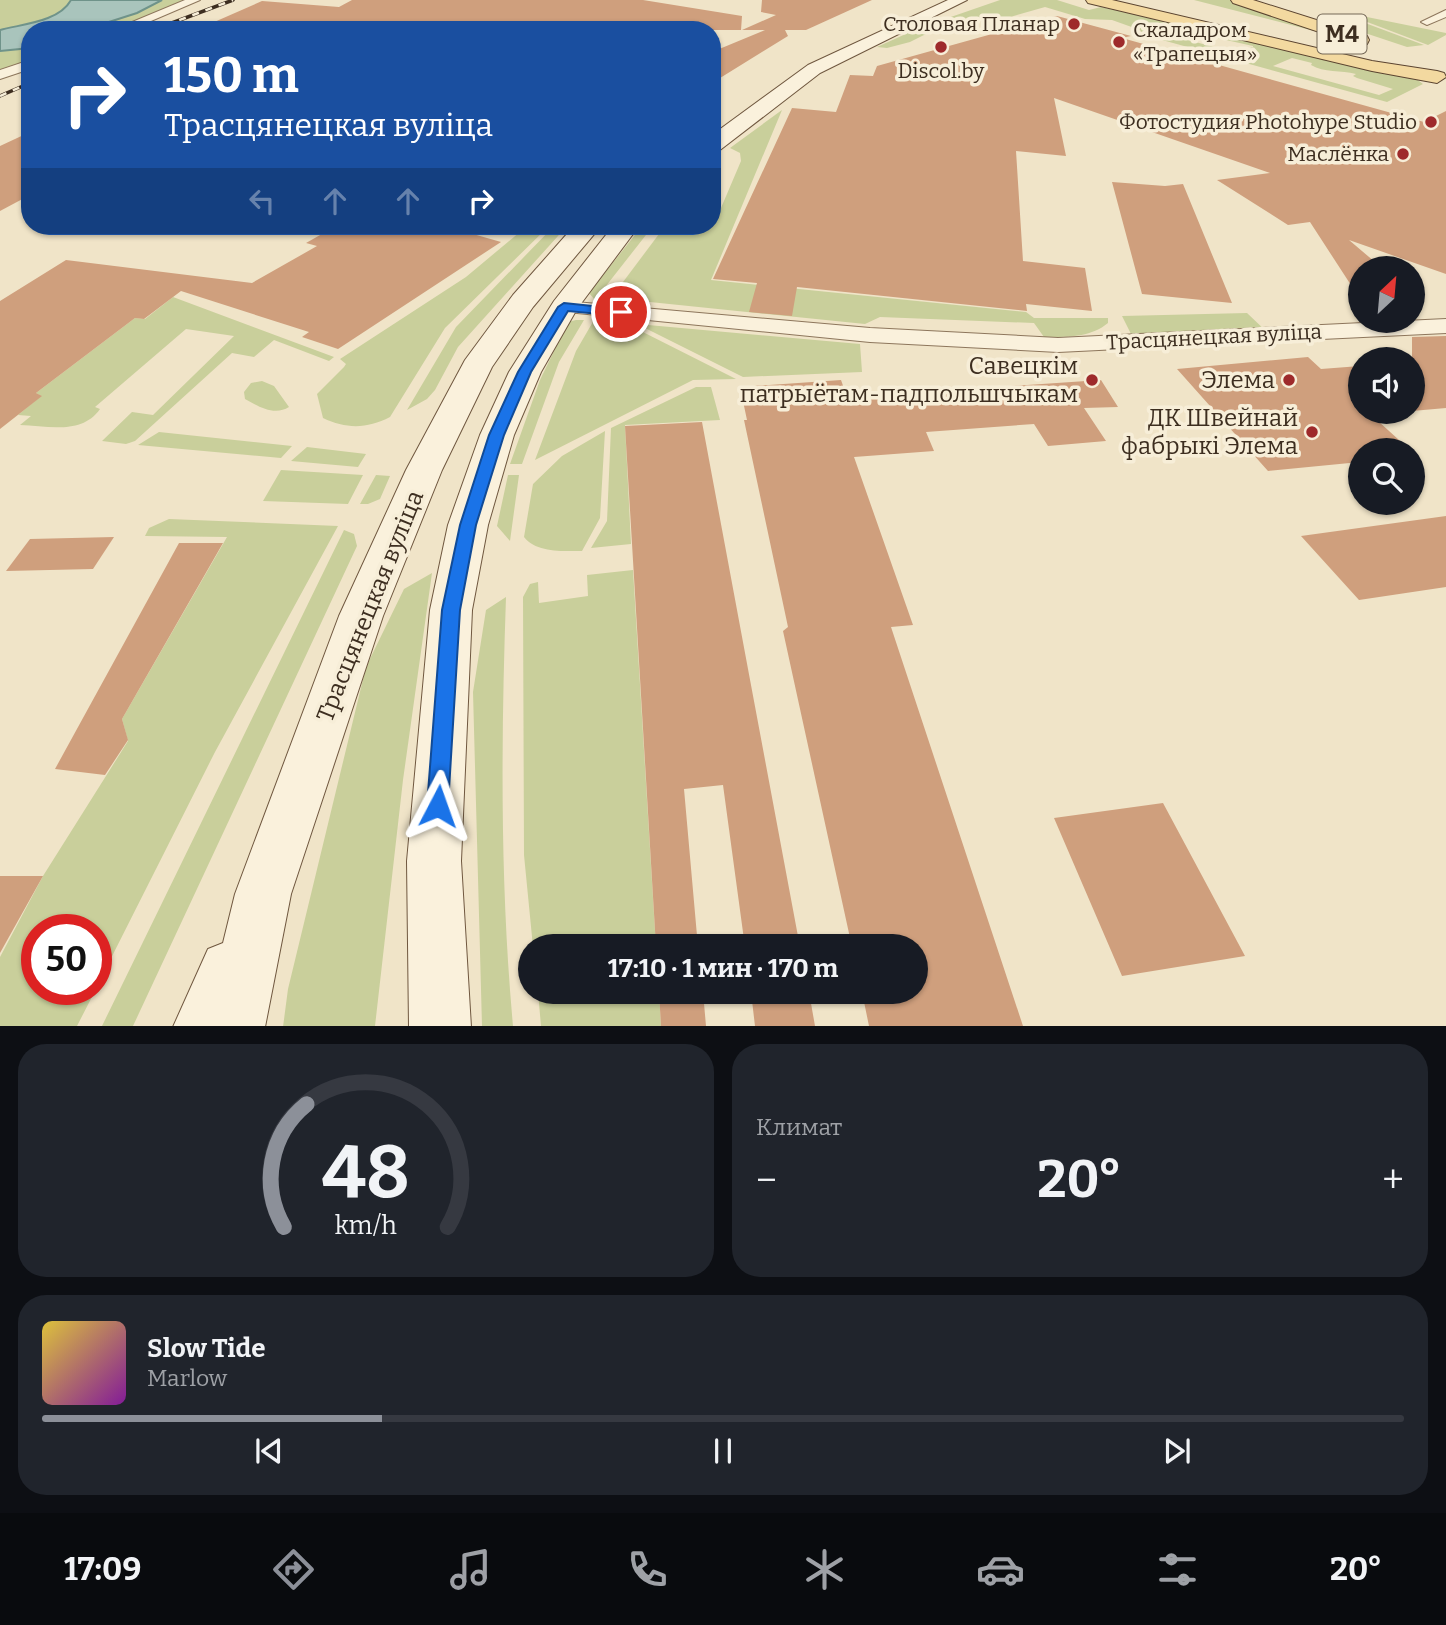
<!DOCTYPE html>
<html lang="ru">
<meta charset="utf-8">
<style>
body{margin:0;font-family:Bitter,serif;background:#20242c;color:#f1f3f6;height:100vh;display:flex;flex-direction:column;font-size:26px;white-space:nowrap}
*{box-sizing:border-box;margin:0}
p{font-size:23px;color:#9ea1a6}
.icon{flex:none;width:38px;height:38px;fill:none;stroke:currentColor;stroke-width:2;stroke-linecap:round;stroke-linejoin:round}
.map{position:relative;height:1026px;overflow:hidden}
.side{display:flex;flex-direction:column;gap:18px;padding:18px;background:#0d0f14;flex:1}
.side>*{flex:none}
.banner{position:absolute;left:21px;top:21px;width:700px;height:214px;border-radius:28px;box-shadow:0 2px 5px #0004;background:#1a4fa0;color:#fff;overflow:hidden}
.needle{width:46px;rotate:26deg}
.buttons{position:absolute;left:1348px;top:256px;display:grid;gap:14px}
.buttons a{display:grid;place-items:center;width:77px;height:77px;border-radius:50%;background:#171b24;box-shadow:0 2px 5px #0004;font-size:35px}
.speed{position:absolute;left:21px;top:914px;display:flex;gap:14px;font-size:35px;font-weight:700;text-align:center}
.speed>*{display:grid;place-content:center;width:91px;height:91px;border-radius:50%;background:#171b24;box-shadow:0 2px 5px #0004;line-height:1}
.speed .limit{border:10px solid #d22;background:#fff;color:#111}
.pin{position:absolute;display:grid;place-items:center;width:60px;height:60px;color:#fff;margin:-30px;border:4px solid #fff;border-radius:50%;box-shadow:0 2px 7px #0007}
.me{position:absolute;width:77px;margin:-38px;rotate:4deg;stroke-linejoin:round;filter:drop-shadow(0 0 5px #0008)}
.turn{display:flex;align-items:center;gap:24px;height:147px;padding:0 28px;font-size:32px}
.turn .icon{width:91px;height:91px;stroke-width:2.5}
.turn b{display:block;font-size:49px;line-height:60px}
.lanes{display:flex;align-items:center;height:66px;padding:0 28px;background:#0003;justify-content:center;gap:35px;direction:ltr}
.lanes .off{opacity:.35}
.big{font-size:52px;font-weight:700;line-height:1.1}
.side .tile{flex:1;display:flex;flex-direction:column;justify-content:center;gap:10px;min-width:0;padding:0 24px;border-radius:28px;background:#20242c}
.side .dial{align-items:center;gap:0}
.dial svg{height:182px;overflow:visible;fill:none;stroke:#363941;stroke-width:7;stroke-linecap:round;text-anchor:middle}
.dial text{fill:#f1f3f6;stroke:none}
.song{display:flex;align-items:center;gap:21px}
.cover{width:84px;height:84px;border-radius:10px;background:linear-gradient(135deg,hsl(50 70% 55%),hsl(290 70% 35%))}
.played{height:7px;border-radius:4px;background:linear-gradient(90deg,#8c9099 25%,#363941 25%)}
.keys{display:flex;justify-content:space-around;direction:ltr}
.heat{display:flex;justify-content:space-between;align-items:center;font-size:38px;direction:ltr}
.side .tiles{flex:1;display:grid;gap:18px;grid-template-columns:1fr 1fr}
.tile:last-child{grid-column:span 2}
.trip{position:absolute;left:518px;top:934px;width:410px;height:70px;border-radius:35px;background:#171b24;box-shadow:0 2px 5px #0004;font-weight:700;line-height:70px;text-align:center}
.menu{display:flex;height:112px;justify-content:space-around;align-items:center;background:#090b0e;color:#9ea1a6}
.menu .icon{width:49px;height:49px}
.menu .current{color:#8c9099}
.menu b{font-size:32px;color:#f1f3f6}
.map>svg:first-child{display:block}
.green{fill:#c9cf9b;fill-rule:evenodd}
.water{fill:#a9c4bc;stroke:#6f938a;stroke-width:2}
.building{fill:#cf9f7d}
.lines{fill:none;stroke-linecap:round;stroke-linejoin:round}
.minor-casing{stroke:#8d765c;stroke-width:2}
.secondary-casing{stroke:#6f573f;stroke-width:2}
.primary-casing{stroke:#5b4430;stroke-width:2}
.minor{fill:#faf1dc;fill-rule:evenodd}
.secondary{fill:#faf1dc;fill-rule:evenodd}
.primary{fill:#f3d9a0;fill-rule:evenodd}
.rail-casing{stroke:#3d2e20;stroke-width:3.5}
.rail{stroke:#f7eed8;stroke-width:2.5;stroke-dasharray:7;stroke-linecap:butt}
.route{fill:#1a73e8;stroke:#114b97;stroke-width:2}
.poi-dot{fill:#9e2a2b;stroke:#f7eed8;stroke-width:2.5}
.labels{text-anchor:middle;stroke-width:7;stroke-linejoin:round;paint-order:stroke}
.far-poi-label{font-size:21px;fill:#3d2e20;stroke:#f7eed8;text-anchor:end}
.far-street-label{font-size:21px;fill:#3d2e20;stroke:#f7eed8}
.shield{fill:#f7eed8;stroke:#756857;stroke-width:2}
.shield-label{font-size:23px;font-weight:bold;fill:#3d2e20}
.poi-label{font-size:24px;fill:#3d2e20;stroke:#f7eed8;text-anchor:end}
.street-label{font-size:24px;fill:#3d2e20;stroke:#f7eed8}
</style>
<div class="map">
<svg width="1446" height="1027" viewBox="0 0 1446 1027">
<rect width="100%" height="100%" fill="#f0e4c8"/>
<!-- green -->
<path class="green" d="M0,0h74c-16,21 -50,23 -74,30z
M162,0h27l-76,30h-29l53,-17z
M1000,0h57l32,10 12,-3 314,71 8,6 -36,18 -243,-67 -4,-5 -28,-10 -27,-1 -40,-12 -42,12 -38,1 -31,10 -24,12 -23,6 -10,-1 42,-19zM1181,30l72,16v1l-17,6 -70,-19zM1292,58l20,5 -1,2c13,8 30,5 45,9l-3,2 4,2 36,11 -14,6 -106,-29z
M1194,0h38l121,41z
M1339,15l10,2 75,28 -17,2 -66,-22z
M1362,16l84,17v2l-18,10 -74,-28z
M30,48v13l-30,12v-22z
M782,110l-71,170 315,32 8,6h74v5c-18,15 -42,14 -64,14l-10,-14 -154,-6 -15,7 -254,-26 54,-72h47v-19l9,1 20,-47 -1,-8 -10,-5z
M527,226h22l-104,102 -55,89c-23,12 -44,12 -67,1l-6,-24 27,-27 2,-3 -6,-5 126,-82z
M554,226h13l-109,121 -23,43 -8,9 -20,11 49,-83z
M642,226h11l-58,74 -6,-7z
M173,297l161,60 -5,4 -55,-21 -20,17 -22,-4 -97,88 -9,3 -24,-3 30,-29 21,3 81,-79 -48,-7 -91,78 5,2c-18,26 -52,17 -80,16l11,-9 -13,-1 23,-19 -5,-3 99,-75 10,1z
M1247,313l20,19 -123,3 -13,-1 -9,-18z
M576,320h8l-25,42 -37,102h-12l30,-84 28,-58z
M594,320l29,2 113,57 -43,1 -158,80 41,-109z
M637,324l223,20 2,28 -119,5z
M262,381l12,5 15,21c-14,9 -30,0 -44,-8l-1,-7 7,-9z
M696,387h15l9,33 -95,5 6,119 -40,4 16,-27 4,-93z
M605,431l-5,87 -18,33c-18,0 -46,2 -58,-14l9,-53 29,-28z
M159,432l133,14 -11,12 -143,-13z
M307,447l59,7 -8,13 -67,-6z
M281,470l82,5 -15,29 -85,-3z
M376,475l14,1 -10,23 -12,5h-8z
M508,475h11l-9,66 -13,-15z
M169,519l169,7 -123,226 -119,236v-59h-59v60h59l-19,37h-77v-69l43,-81 85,-135 -6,-22 105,-182 -82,-1 4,-8z
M344,530l10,4 3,12 -224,480h-31z
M633,570l23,377h-123l-9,-92 -1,-258 7,-13 8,-2 1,21 49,-7 -1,-21z
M432,573l-29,207 -28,246 -92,1 5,-38 78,-322 38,-78z
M506,597c-5,143 -6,286 7,429h-31l-9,-334 13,-82z
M538,992h121l2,34h-120z"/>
<!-- water -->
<path class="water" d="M71,0h91l-25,13 -53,17h-54v18l-30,3v-21c22,-6 59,-8 71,-30z"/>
<!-- building -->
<path class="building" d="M352,0h291l99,16 -1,14h-545l66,-29 77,6z
M762,0h110l-66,30h-21l3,6 -76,47v-31l53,-22h-23l34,-15 -15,-3z
M1057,16l74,20 -9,2 302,84 22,-11v163l-97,-34 33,28h-22v31l-50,-77 -22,3 -71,-45 53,-7 -216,-75 12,58 -50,-5 7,110 62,7 7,43 -66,-7 1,7 -230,-24 -5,29 -43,-4 8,-29 -44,-4 79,-171 44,4 14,-37 23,1 4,-10z
M30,132v63l-30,16v-65z
M1112,182l53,4 18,-2 49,119 -90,-9z
M336,226h109l56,16 -163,107 -36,-12 7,-5 -128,-41 -37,28 -9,-1 -99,75 6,3 -42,33v-128l66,-41 186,23 65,-37 -11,-3z
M1446,336v72l-34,3v-49h4l-4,-4v-21z
M1308,357l13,12 39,-3v45h7l43,39h-50v12l-92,9 -91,-102z
M841,380l6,17 254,-17 17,27 -34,1 22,33 -58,5 -14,-22 -108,8 8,19 -80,6 59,168 -22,2 132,399h-154l-7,-34h53v-45h-63l-69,-316 5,-4 -44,-207h3l-7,-33z
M702,422l46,247 52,278h-55l-22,-162 -39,4 14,158h-42l-31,-521z
M1446,516v71l-87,13 -58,-64z
M114,537l-21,32 -87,2 24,-32z
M179,543h44l-101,176 6,21 -23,35 -50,-6z
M1163,803l82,153 -123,20 -68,-158z
M0,876h43l-43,77z
M659,992h44l3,34h-45z
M751,992h58l6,34h-60z"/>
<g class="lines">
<!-- minor casing -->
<g class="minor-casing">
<path id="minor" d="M185,0h15l-70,30h-17z
M1446,10v7l-19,8 -6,-3z
M30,60v9l-30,10v-9z
M564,301l306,27 188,10 388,-19v14l-388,19 -188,-10 -313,-31 -4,-4 4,-4z"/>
</g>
<!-- secondary casing -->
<g class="secondary-casing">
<path id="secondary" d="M948,0h19l-147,73 -100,77 -8,1v-16l96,-70z
M574,226h27l-68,81 -41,60 -50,103 -59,146 -92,278 -26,133h-92l35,-78 15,-6 12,-49 104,-278 67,-146 59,-110 48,-65z
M613,226h26l-62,83 -36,63 -27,63 -26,90 -16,85 -11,251 10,166h-62l-2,-166 23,-251 18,-85 32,-90 29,-63 45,-71z"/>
</g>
<!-- primary casing -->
<g class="primary-casing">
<path id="primary" d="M1086,0h26l260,61 65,10 7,2 2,4 -9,6 -65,-12 -284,-68z
M1231,0h22l114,36 2,4 -2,4h-12l-122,-41z"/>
</g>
<!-- minor -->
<use href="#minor" class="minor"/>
<!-- secondary -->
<use href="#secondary" class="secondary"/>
<!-- primary -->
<use href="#primary" class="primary"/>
<!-- rail casing -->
<g class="rail-casing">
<path id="rail" d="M153,30l80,-30
M0,96l30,-13"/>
</g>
<!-- rail -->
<use href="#rail" class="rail"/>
</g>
<!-- route -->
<path class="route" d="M564,303l57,6 6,3 -6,4 -53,-5 -37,61 -27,63 -28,90 -16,85 -12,196 -3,7 -7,3 -8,-3 -3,-7 15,-196 18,-85 29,-90 29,-63 40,-65z"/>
<!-- markers -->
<g class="poi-dot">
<circle cx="1074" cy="24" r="7"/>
<circle cx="1119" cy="42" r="7"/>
<circle cx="941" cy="47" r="7"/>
<circle cx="1431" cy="122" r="7"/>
<circle cx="1403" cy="154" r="7"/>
<circle cx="1092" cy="380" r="7"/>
<circle cx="1289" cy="380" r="7"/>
<circle cx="1312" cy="432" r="7"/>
</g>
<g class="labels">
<!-- far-poi labels -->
<g class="far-poi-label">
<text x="1060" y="31">Столовая Планар</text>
<text x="1133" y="37" text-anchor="start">Скаладром<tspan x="1133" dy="24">«Трапецыя»</tspan></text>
<text x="941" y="78" text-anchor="middle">Discol.by</text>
<text x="1417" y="129">Фотостудия Photohype Studio</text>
<text x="1389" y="161">Маслёнка</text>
</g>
<!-- far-street labels -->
<g class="far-street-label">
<text transform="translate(1214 337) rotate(-3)" y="7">Трасцянецкая вуліца</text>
</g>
<!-- shield labels -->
<rect class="shield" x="1317.5" y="14.5" width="49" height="39" rx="5"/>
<g class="shield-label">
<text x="1342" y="42">М4</text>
</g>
<!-- poi labels -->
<g class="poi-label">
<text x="1078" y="374">Савецкім<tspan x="1078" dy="28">патрыётам-падпольшчыкам</tspan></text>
<text x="1275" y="388">Элема</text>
<text x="1298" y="426">ДК Швейнай<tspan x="1298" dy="28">фабрыкі Элема</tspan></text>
</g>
<!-- street labels -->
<g class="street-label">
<text transform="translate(370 606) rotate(-68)" y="8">Трасцянецкая вуліца</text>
</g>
</g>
</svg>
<div class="buttons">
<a><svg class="needle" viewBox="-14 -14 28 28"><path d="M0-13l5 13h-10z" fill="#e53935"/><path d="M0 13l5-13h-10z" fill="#9ea1a6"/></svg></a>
<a><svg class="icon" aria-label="sound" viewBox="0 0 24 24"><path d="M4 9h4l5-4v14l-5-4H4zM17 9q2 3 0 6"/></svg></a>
<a><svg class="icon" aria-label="search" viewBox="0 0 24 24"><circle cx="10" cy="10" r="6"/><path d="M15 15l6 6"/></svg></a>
</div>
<div class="speed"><div class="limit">50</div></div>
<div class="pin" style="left:621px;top:312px;background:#d93025"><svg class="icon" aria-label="arrive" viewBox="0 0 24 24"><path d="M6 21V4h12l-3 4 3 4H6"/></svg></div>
<svg class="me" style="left:438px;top:806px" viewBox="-20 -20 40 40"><path d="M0-17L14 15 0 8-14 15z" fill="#1a73e8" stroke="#fff" stroke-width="4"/></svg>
<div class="trip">17:10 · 1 мин · 170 m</div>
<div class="banner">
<div class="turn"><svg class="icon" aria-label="right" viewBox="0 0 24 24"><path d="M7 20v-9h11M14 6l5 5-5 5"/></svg><div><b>150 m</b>Трасцянецкая вуліца</div></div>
<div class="lanes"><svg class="icon off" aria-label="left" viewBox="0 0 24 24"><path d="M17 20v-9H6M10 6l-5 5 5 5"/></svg><svg class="icon off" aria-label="ahead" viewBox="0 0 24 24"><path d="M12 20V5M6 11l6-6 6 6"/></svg><svg class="icon off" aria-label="ahead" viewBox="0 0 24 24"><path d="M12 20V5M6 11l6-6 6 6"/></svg><svg class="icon" aria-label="right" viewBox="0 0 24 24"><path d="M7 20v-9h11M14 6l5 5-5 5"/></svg></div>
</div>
</div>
<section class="side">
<div class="tiles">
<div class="tile dial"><svg viewBox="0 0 100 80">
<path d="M14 69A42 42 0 1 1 86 69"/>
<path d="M14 69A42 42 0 0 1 24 15" stroke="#8c9099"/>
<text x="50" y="56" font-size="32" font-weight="700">48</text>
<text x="50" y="72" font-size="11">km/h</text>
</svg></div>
<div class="tile"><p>Климат</p>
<div class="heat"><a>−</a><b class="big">20°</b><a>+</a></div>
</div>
<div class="tile">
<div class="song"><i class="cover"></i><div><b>Slow Tide</b><p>Marlow</p></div></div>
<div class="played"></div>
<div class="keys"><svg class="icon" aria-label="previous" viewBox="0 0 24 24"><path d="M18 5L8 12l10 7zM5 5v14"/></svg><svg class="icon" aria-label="pause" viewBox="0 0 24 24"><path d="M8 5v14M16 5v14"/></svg><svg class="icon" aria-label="next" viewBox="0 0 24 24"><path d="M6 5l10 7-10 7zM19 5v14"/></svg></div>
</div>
</div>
</section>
<nav class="menu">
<b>17:09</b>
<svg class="icon current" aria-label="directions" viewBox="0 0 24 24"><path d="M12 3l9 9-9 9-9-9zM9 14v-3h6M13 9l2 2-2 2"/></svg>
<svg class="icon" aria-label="music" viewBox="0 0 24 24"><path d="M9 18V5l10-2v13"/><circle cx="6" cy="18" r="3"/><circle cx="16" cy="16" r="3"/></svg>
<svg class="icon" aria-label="phone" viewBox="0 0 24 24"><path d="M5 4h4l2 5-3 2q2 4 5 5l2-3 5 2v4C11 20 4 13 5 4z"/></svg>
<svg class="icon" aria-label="climate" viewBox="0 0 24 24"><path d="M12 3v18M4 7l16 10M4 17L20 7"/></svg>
<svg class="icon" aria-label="car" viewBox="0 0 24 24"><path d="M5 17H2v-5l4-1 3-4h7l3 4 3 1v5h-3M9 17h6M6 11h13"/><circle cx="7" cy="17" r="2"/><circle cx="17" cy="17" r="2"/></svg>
<svg class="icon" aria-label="filters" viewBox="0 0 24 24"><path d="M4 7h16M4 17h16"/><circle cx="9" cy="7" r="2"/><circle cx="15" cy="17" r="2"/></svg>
<b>20°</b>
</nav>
